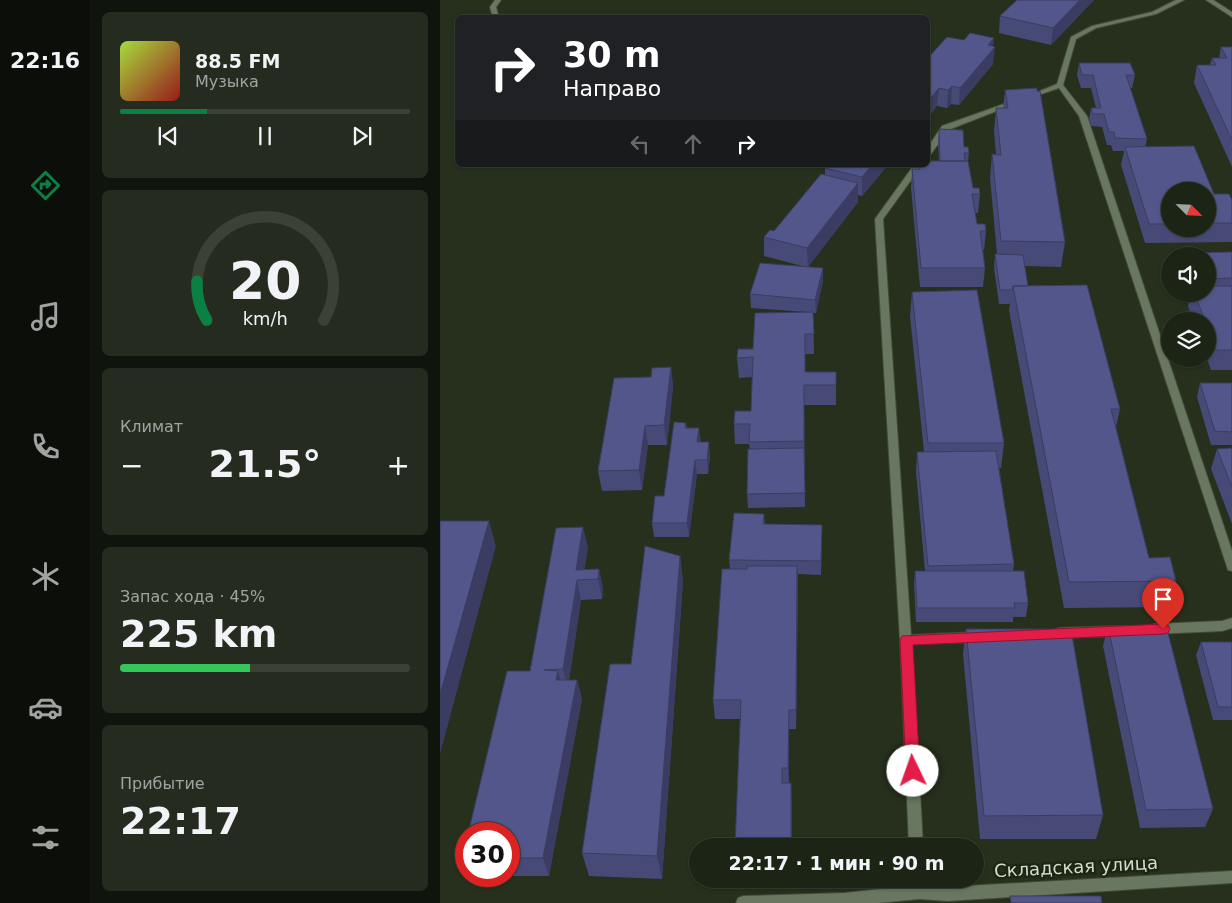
<!DOCTYPE html>
<html lang="ru">
<meta charset="utf-8">
<style>
body{margin:0;font-family:"DejaVu Sans",sans-serif;background:#252c1f;color:#f1f3f6;height:100vh;display:flex;flex-direction:column;font-size:19px;white-space:nowrap}
*{box-sizing:border-box;margin:0}
p{font-size:16px;color:#a0a4a1}
.icon{flex:none;width:28px;height:28px;fill:none;stroke:currentColor;stroke-width:2;stroke-linecap:round;stroke-linejoin:round}
.map{position:relative;flex:1;overflow:hidden}
.side{display:flex;flex-direction:column;gap:12px;padding:12px;background:#0f140c;width:350px}
.side>*{flex:none}
.hud{position:absolute;left:15px;top:15px;width:475px;height:152px;border-radius:8px;box-shadow:0 1px 4px #0004,0 0 0 1px #3a4135;background:#202124;color:#fff;overflow:hidden}
.needle{width:32px;rotate:114deg}
.tools{position:absolute;left:721px;top:182px;display:grid;gap:10px}
.tools a{display:grid;place-items:center;width:55px;height:55px;border-radius:50%;background:#1c2416;box-shadow:0 1px 4px #0004,0 0 0 1px #3a4135;font-size:25px}
.speed{position:absolute;left:15px;top:822px;display:flex;gap:10px;font-size:25px;font-weight:700;text-align:center}
.speed>*{display:grid;place-content:center;width:65px;height:65px;border-radius:50%;background:#1c2416;box-shadow:0 1px 4px #0004,0 0 0 1px #3a4135;line-height:1}
.speed .limit{border:8px solid #d22;background:#fff;color:#111}
.pin{position:absolute;display:grid;place-items:center;width:42px;height:42px;color:#fff;margin:-51px -21px;border-radius:50% 50% 50% 0;rotate:-45deg;box-shadow:0 0 5px #0007}
.pin .icon{rotate:45deg}
.me{position:absolute;width:55px;margin:-28px;rotate:357deg;stroke-linejoin:round;filter:drop-shadow(0 0 4px #0008)}
.turn{display:flex;align-items:center;gap:18px;height:105px;padding:0 25px;font-size:22px}
.turn .icon{width:65px;height:65px;stroke-width:2.5}
.turn b{display:block;font-size:35px;line-height:42px}
.lanes{display:flex;align-items:center;height:48px;padding:0 25px;background:#0003;justify-content:center;gap:25px;direction:ltr}
.lanes .off{opacity:.35}
.big{font-size:38px;font-weight:700;line-height:1.1}
.side .tile{flex:1;display:flex;flex-direction:column;justify-content:center;gap:8px;min-width:0;padding:0 18px;border-radius:8px;background:#252c1f}
.side .dial{align-items:center;gap:0}
.dial svg{height:130px;overflow:visible;fill:none;stroke:#3a4135;stroke-width:7;stroke-linecap:round;text-anchor:middle}
.dial text{fill:#f1f3f6;stroke:none}
.song{display:flex;align-items:center;gap:15px}
.cover{width:60px;height:60px;border-radius:8px;background:linear-gradient(135deg,hsl(80 70% 55%),hsl(0 70% 35%))}
.played{height:5px;border-radius:2px;background:linear-gradient(90deg,#0b8043 30%,#3a4135 30%)}
.keys{display:flex;justify-content:space-around;direction:ltr}
.heat{display:flex;justify-content:space-between;align-items:center;font-size:28px;direction:ltr}
.charge{height:8px;border-radius:4px;background:linear-gradient(90deg,#34c759 45%,#3a4135 0)}
.trip{position:absolute;left:249px;top:838px;width:295px;height:50px;border-radius:25px;background:#1c2416;box-shadow:0 1px 4px #0004,0 0 0 1px #3a4135;font-weight:700;line-height:50px;text-align:center}
main{display:flex;flex:1;min-height:0}
.dock{display:flex;flex-direction:column;width:90px;justify-content:space-around;align-items:center;background:#0b0e09;color:#a0a4a1}
.dock .icon{width:35px;height:35px}
.dock .selected{color:#0b8043}
.dock b{font-size:22px;color:#f1f3f6}
.map>svg:first-child{display:block}
.lines{fill:none;stroke-linecap:round;stroke-linejoin:round}
.service-casing{stroke:#424c3a;stroke-width:2}
.minor-casing{stroke:#424c3a;stroke-width:2}
.tertiary-casing{stroke:#424c3a;stroke-width:2}
.service{fill:#6a7760;fill-rule:evenodd}
.minor{fill:#6a7760;fill-rule:evenodd}
.tertiary{fill:#6a7760;fill-rule:evenodd}
.wall{fill:#474a77;fill-rule:evenodd}
.shaded-wall{fill:#3a3c61}
.building{fill:#53568a;stroke:#3a3c61}
.route{fill:#e11d48;stroke:#92132f}
.labels{text-anchor:middle;stroke-width:5;stroke-linejoin:round;paint-order:stroke}
.near-street-label{font-size:18px;fill:#d6ddd0;stroke:#1c2613}
</style>
<main>
<nav class="dock">
<b>22:16</b>
<svg class="icon selected" aria-label="directions" viewBox="0 0 24 24"><path d="M12 3l9 9-9 9-9-9zM9 14v-3h6M13 9l2 2-2 2"/></svg>
<svg class="icon" aria-label="music" viewBox="0 0 24 24"><path d="M9 18V5l10-2v13"/><circle cx="6" cy="18" r="3"/><circle cx="16" cy="16" r="3"/></svg>
<svg class="icon" aria-label="phone" viewBox="0 0 24 24"><path d="M5 4h4l2 5-3 2q2 4 5 5l2-3 5 2v4C11 20 4 13 5 4z"/></svg>
<svg class="icon" aria-label="climate" viewBox="0 0 24 24"><path d="M12 3v18M4 7l16 10M4 17L20 7"/></svg>
<svg class="icon" aria-label="car" viewBox="0 0 24 24"><path d="M5 17H2v-5l4-1 3-4h7l3 4 3 1v5h-3M9 17h6M6 11h13"/><circle cx="7" cy="17" r="2"/><circle cx="17" cy="17" r="2"/></svg>
<svg class="icon" aria-label="filters" viewBox="0 0 24 24"><path d="M4 7h16M4 17h16"/><circle cx="9" cy="7" r="2"/><circle cx="15" cy="17" r="2"/></svg>
</nav>
<section class="side">
<div class="tile">
<div class="song"><i class="cover"></i><div><b>88.5 FM</b><p>Музыка</p></div></div>
<div class="played"></div>
<div class="keys"><svg class="icon" aria-label="previous" viewBox="0 0 24 24"><path d="M18 5L8 12l10 7zM5 5v14"/></svg><svg class="icon" aria-label="pause" viewBox="0 0 24 24"><path d="M8 5v14M16 5v14"/></svg><svg class="icon" aria-label="next" viewBox="0 0 24 24"><path d="M6 5l10 7-10 7zM19 5v14"/></svg></div>
</div>
<div class="tile dial"><svg viewBox="0 0 100 80">
<path d="M14 69A42 42 0 1 1 86 69"/>
<path d="M14 69A42 42 0 0 1 8 45" stroke="#0b8043"/>
<text x="50" y="56" font-size="32" font-weight="700">20</text>
<text x="50" y="72" font-size="11">km/h</text>
</svg></div>
<div class="tile"><p>Климат</p>
<div class="heat"><a>−</a><b class="big">21.5°</b><a>+</a></div>
</div>
<div class="tile"><p>Запас хода · 45%</p><b class="big">225 km</b><div class="charge"></div></div>
<div class="tile"><p>Прибытие</p><b class="big">22:17</b></div>
</section>
<div class="map">
<svg width="792" height="903" viewBox="0 0 792 903">
<rect width="100%" height="100%" fill="#26301d"/>
<g class="lines">
<!-- service casing -->
<g class="service-casing">
<path id="service" d="M55,0h6l-5,7 3,11h-6l-3,-11z"/>
</g>
<!-- minor casing -->
<g class="minor-casing">
<path id="minor" d="M736,0h8l-28,14 -60,14 -20,11 -13,46 24,31 145,435v20l-4,-1 -1,-3 -148,-451 -20,-28 -29,10 -5,-1 32,-13 14,-47 21,-11 60,-14z
M575,100l2,1v2l-69,27 -17,24h-3v-7l14,-21z
M474,165h8l-39,54 28,416 66,-3 4,2 2,3 -2,3 -4,2 -65,2 11,202h-14l-9,-206 -25,-421z
M792,618v10l-10,3 -68,3 -4,-2 -2,-3 2,-3 4,-2 68,-3z
M679,626l4,2 2,3 -2,3 -4,2 -60,2 -4,-2 -2,-3 2,-3 4,-2z
M471,879h14l1,13 -2,5 -5,2 -5,-2z"/>
</g>
<!-- tertiary casing -->
<g class="tertiary-casing">
<path id="tertiary" d="M766,0h7l19,12v5z
M792,871v12l-284,18 -29,-2 -41,4h-142l2,-5 5,-2 101,-3 75,-8 29,2z"/>
</g>
<!-- service -->
<use href="#service" class="service"/>
<!-- minor -->
<use href="#minor" class="minor"/>
<!-- tertiary -->
<use href="#tertiary" class="tertiary"/>
</g>
<!-- wall -->
<path class="wall" d="M577,0h77l-43,45 -52,-12 1,-17z
M553,47v17l-34,41 -8,-1 -4,4 -10,-2 -9,-48z
M781,47h11v120l-38,-84 3,-18h13l2,-7h7z
M639,63l56,12 -3,13h-2l17,51 -2,8 69,47 18,6v42l-87,1 -24,-78 3,-14h-11l-2,-6h-4l-5,-18 -11,-1 -2,-6 2,-12h5l-5,-20h-10l-4,-13zM730,191h38v38h-38z
M565,90l60,152 -4,25 -36,-1 3,20 92,123 -4,18 33,131 27,23 -7,26 -105,1 -55,-298 1,-6h-11l-5,-36 1,-14h2l-7,-76 2,-24 4,1 -2,-24 2,-23h7z
M499,129l25,18 5,6 -1,8 5,27 7,6 -2,19h-3l2,11 9,7 -2,19h-1l2,18 -2,19h-63l-9,-99 1,-19h7v-4h9l11,-4 -1,-19z
M448,165l-26,31 -4,-1v7l-50,65 15,1v13l-7,32h-3l1,41h-9v18h31v33h-32l1,102 -57,1 -1,-14 3,-45 -1,-5h-14l-1,-20 17,-13 1,-34 -13,1 -2,-20 16,-9 54,-37 -56,-4 -1,-14 52,-28 -38,-10v-19l10,-6 51,-55v-8z
M792,252v118h-21l-4,-11h1v-38h-15l-5,-15 3,-12h17v-38h-35l1,-3z
M472,292l92,151 -3,25h-2l15,96 -1,7 15,32 -2,14h-13v5h-97l-2,-37 1,-14h10l-9,-99 1,-20h7l-14,-136z
M231,367l2,20 -6,58h-19l-6,45 -40,1 -4,-20 53,-94z
M760,383h32v62h-21l-14,-48z
M246,423l1,5 14,14 9,14 -2,18h-11l-8,63h-35l-2,-14 12,-27z
M792,448v76l-21,-55 6,-20z
M324,514l1,10 57,1 -1,50 -23,-1 -2,155h-7v54l3,19v44h-57l5,-127h-25l-2,-19 17,-131 -1,-9z
M148,547l-4,23 15,-1 4,20 -1,10 -21,1 -12,80h8l5,19 -33,177h-40v-42l21,-163z
M240,556l3,25 -21,298 -73,-3 -7,-23 49,-189z
M668,626l105,183 -8,18 -65,1 -37,-182z
M526,629l137,186 -7,24h-116l-17,-185z
M761,642h31v78h-19l-17,-65z
M26,842v24l-3,-8z"/>
<!-- shaded-wall -->
<path class="shaded-wall" d="M640,0h14l-43,45 2,-17z
M554,38l-1,11 2,-2 -2,17 -34,41 1,-17 28,-43z
M512,86l-1,18 -4,4 1,-18z
M499,88l-2,18 -9,12v-17z
M432,165h16l-26,31v-19z
M418,183v19l-50,65 -1,-19z
M383,268v13l-7,32 -1,-13z
M231,367l2,20 -6,58 -3,-20z
M205,426l3,19 -6,45 -3,-20z
M259,428l2,14h-4z
M269,442l1,14 -2,18 -1,-14z
M255,460l2,14 -8,63 -2,-14z
M49,521l7,25 -56,208v-59z
M382,525v14l-1,36v-14z
M143,527l5,20 -5,33 -7,-10z
M240,556l3,25 -21,298 -5,-23z
M357,566l1,20 -2,143v-19z
M159,569l4,20 -1,10 -4,-20z
M137,580l4,20 -13,89 -5,-20z
M118,671l5,19 -7,-10z
M137,680l5,19 -33,177 -6,-18z
M349,710v77l-1,-19z
M351,783l1,19v44h-1z"/>
<!-- building -->
<path class="building" d="M577,0h63l-27,28 -53,-12z
M530,33l24,5 -6,7 7,2 -35,41 -8,-2 -4,4 -9,-2 -11,13v-43l19,-21 17,3z
M781,47h11v93l-35,-75h19l-4,-7h15z
M639,63h51l5,12h-9l21,64 -32,-1 -1,-6h-5l-5,-18h-11l-2,-6h10l-8,-33h-11z
M597,88v3h3l25,151 -64,-1 -9,-87 9,1 -5,-47h12l-3,-18z
M499,129l24,1 1,17h4l1,6h-5l1,8h-25z
M754,146l20,48h15l3,6v23h-24v-32h-38v33h-21l-24,-77z
M488,161h40l5,27h6l1,6h-8l5,30h8l1,7h-6l5,37h-64l-9,-99h8v-4h8z
M388,165h44l-10,12 -37,-9z
M381,174l37,9 -51,65 -43,-11 6,-7 4,1z
M792,252v26l-24,1v-23h-33l-1,-3z
M555,254l28,1 5,31h-15l-1,4h-12z
M320,263l63,5 -8,32 -65,-6z
M647,285l33,124h-9l38,149 21,-1 6,24 -107,1 -56,-296z
M768,286h24v64h-16l-8,-23v-6h-3l-10,-27h13z
M537,290l27,153h-76l-16,-151z
M373,312l1,22h-9v38h31v13h-32v56l-55,1 1,-18h-16l1,-13h16l2,-54 -16,1 1,-9h15l2,-36z
M231,367l-7,58 -19,1 -6,44 -41,1 16,-93 37,-1 1,-9z
M760,383h32v49l-17,-1z
M234,422l12,1 -1,5h14l-2,14h12l-2,18h-12l-8,63h-35l3,-27h9z
M364,448l1,45 -58,1 1,-45z
M792,448v39l-15,-38z
M556,451l18,113 -86,2 -11,-114z
M294,513l30,1 -1,10 59,1 -1,36 -92,-1z
M0,521h49l-49,174z
M143,527l-7,43 23,-1 -1,10 -21,1 -14,89 -19,1 14,1 -2,9h21l-34,178h-34v-24h-41l39,-163h23l26,-143z
M205,546l35,10 -23,300 -75,-3 28,-189h21z
M307,566h50l-1,144h-7l-1,58h-6v15h9v63h-56l6,-146h-28l9,-131h25z
M475,571h109l4,32h-14l1,5h-98z
M726,625l47,184 -67,1 -38,-184z
M526,629h105l32,186 -119,1z
M761,642h31v65h-14z
M26,842v16h-3z
M570,896h91l1,7h-91z"/>
<!-- route -->
<path class="route" d="M723,624l5,1 2,4 -2,4 -5,1 -250,11 7,126 -2,5 -5,2 -5,-2 -2,-5 -6,-131 2,-4z"/>
<g class="labels">
<!-- near-street labels -->
<g class="near-street-label">
<text transform="translate(636 867) rotate(-3)" y="6">Складская улица</text>
</g>
</g>
</svg>
<div class="tools">
<a><svg class="needle" viewBox="-14 -14 28 28"><path d="M0-13l5 13h-10z" fill="#e53935"/><path d="M0 13l5-13h-10z" fill="#a0a4a1"/></svg></a>
<a><svg class="icon" aria-label="sound" viewBox="0 0 24 24"><path d="M4 9h4l5-4v14l-5-4H4zM17 9q2 3 0 6"/></svg></a>
<a><svg class="icon" aria-label="layers" viewBox="0 0 24 24"><path d="M12 4l9 5-9 5-9-5zM3 14l9 5 9-5"/></svg></a>
</div>
<div class="speed"><div class="limit">30</div></div>
<div class="pin" style="left:723px;top:629px;background:#d93025"><svg class="icon" aria-label="arrive" viewBox="0 0 24 24"><path d="M6 21V4h12l-3 4 3 4H6"/></svg></div>
<svg class="me" style="left:473px;top:771px" viewBox="-20 -20 40 40"><circle r="19" fill="#fff"/><path d="M0-13L10 11 0 6-10 11z" fill="#e11d48"/></svg>
<div class="trip">22:17 · 1 мин · 90 m</div>
<div class="hud">
<div class="turn"><svg class="icon" aria-label="right" viewBox="0 0 24 24"><path d="M7 20v-9h11M14 6l5 5-5 5"/></svg><div><b>30 m</b>Направо</div></div>
<div class="lanes"><svg class="icon off" aria-label="left" viewBox="0 0 24 24"><path d="M17 20v-9H6M10 6l-5 5 5 5"/></svg><svg class="icon off" aria-label="ahead" viewBox="0 0 24 24"><path d="M12 20V5M6 11l6-6 6 6"/></svg><svg class="icon" aria-label="right" viewBox="0 0 24 24"><path d="M7 20v-9h11M14 6l5 5-5 5"/></svg></div>
</div>
</div>
</main>
